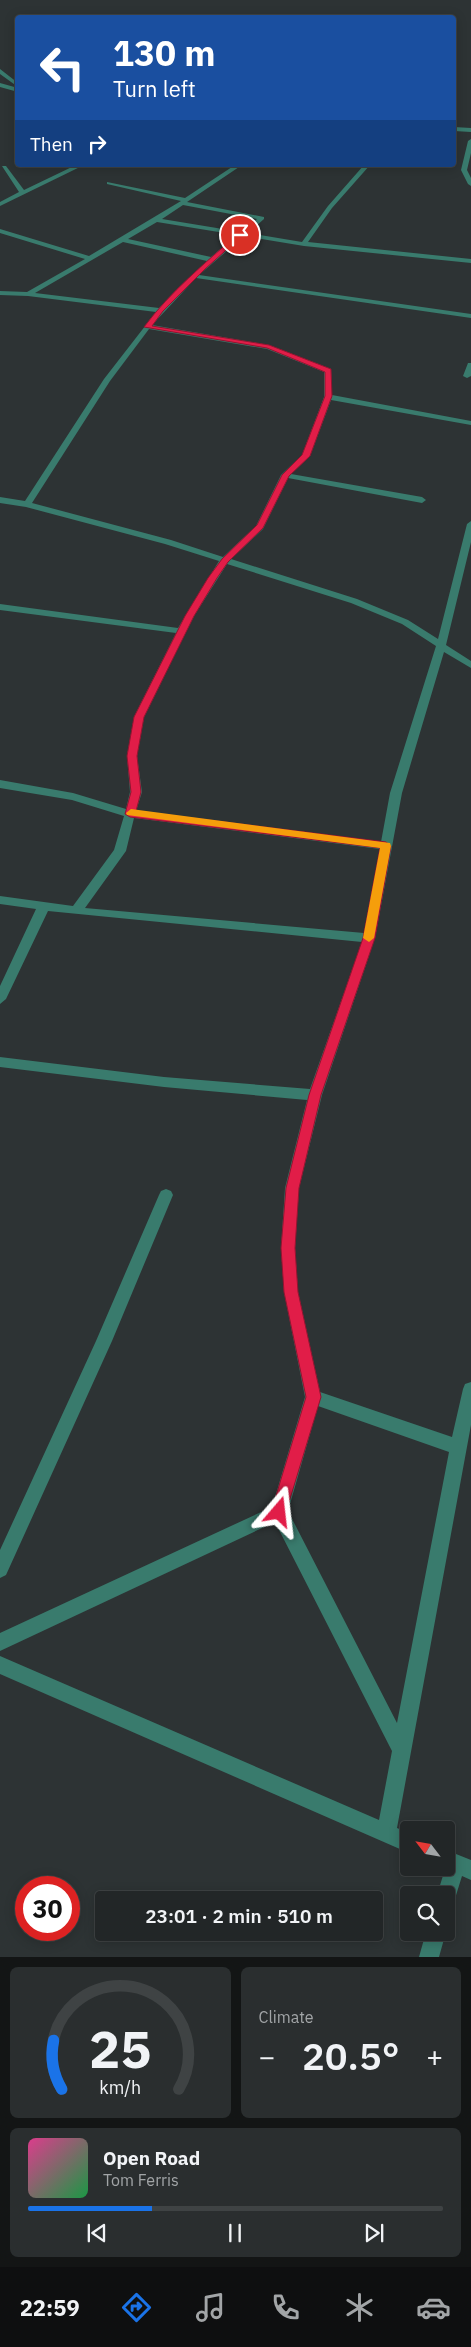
<!DOCTYPE html>
<meta charset="utf-8">
<style>
body{margin:0;font-family:"IBM Plex Sans",sans-serif;background:#2a2e2f;color:#f1f3f6;height:100vh;display:flex;flex-direction:column;font-size:19px;white-space:nowrap}
*{box-sizing:border-box;margin:0}
p{font-size:16px;color:#a2a5a7}
.icon{flex:none;width:28px;height:28px;fill:none;stroke:currentColor;stroke-width:2;stroke-linecap:round;stroke-linejoin:round}
.map{position:relative;height:1957px;overflow:hidden}
.side{display:flex;flex-direction:column;gap:10px;padding:10px;background:#131515;flex:1}
.side>*{flex:none}
.hud{position:absolute;left:15px;top:15px;width:441px;height:152px;border-radius:5px;box-shadow:0 2px 12px #0003,0 0 0 1px #3f4344;background:#1a4fa0;color:#fff;overflow:hidden}
.needle{width:32px;rotate:301deg}
.controls{position:absolute;left:400px;top:1821px;display:grid;gap:10px}
.controls a{display:grid;place-items:center;width:55px;height:55px;border-radius:5px;background:#222627;box-shadow:0 2px 12px #0003,0 0 0 1px #3f4344;font-size:25px}
.speed{position:absolute;left:15px;top:1876px;display:flex;gap:10px;font-size:25px;font-weight:700;text-align:center}
.speed>*{display:grid;place-content:center;width:65px;height:65px;border-radius:50%;background:#222627;box-shadow:0 2px 12px #0003,0 0 0 1px #3f4344;line-height:1}
.speed .limit{border:8px solid #d22;background:#fff;color:#111}
.pin{position:absolute;display:grid;place-items:center;width:42px;height:42px;color:#fff;margin:-21px;border:2px solid #fff;border-radius:50%;box-shadow:0 1px 5px #0007}
.me{position:absolute;width:55px;margin:-28px;rotate:17deg;stroke-linejoin:round;filter:drop-shadow(0 0 4px #0008)}
.turn{display:flex;align-items:center;gap:18px;height:105px;padding:0 15px;font-size:22px}
.turn .icon{width:65px;height:65px;stroke-width:2.5}
.turn b{display:block;font-size:35px;line-height:42px}
.then{display:flex;align-items:center;height:48px;padding:0 15px;background:#0003;gap:10px;font-size:19px}
.big{font-size:38px;font-weight:600;line-height:1.1}
.side .tile{flex:1;display:flex;flex-direction:column;justify-content:center;gap:8px;min-width:0;padding:0 18px;border-radius:8px;background:#2a2e2f}
.side .dial{align-items:center;gap:0}
.dial svg{height:130px;overflow:visible;fill:none;stroke:#3f4344;stroke-width:7;stroke-linecap:round;text-anchor:middle}
.dial text{fill:#f1f3f6;stroke:none}
.song{display:flex;align-items:center;gap:15px}
.cover{width:60px;height:60px;border-radius:8px;background:linear-gradient(135deg,hsl(330 70% 55%),hsl(140 70% 35%))}
.played{height:5px;border-radius:2px;background:linear-gradient(90deg,#1a73e8 30%,#3f4344 30%)}
.keys{display:flex;justify-content:space-around;direction:ltr}
.heat{display:flex;justify-content:space-between;align-items:center;font-size:28px;direction:ltr}
.side .tiles{flex:1;display:grid;gap:10px;grid-template-columns:1fr 1fr}
.tile:last-child{grid-column:span 2}
.trip{position:absolute;left:95px;top:1891px;width:288px;height:50px;border-radius:5px;background:#222627;box-shadow:0 2px 12px #0003,0 0 0 1px #3f4344;font-weight:600;line-height:50px;text-align:center}
.dock{display:flex;height:80px;justify-content:space-around;align-items:center;background:#0e0f10;color:#a2a5a7}
.dock .icon{width:35px;height:35px}
.dock .current{color:#1a73e8}
.dock b{font-size:22px;color:#f1f3f6}
.map>svg:first-child{display:block}
.lines{fill:none;stroke-linecap:round;stroke-linejoin:round}
.minor{fill:#397b6d;fill-rule:evenodd}
.route{fill:#e11d48;stroke:#92132f}
.slow{fill:#f59e0b}
</style>
<div class="map">
<svg width="471" height="1957" viewBox="0 0 471 1957">
<rect width="100%" height="100%" fill="#2d3334"/>
<g class="lines">
<!-- minor -->
<path class="minor" d="M0,69l18,14v4l-18,-13z
M0,83l18,5v4l-18,-5z
M454,127l17,1v4l-17,-1z
M471,139v14l-4,17 4,8v8l-3,-2 -7,-14 7,-29z
M76,165h8l-84,41v-4l19,-10 -17,-26h4l18,24z
M235,165h7l-55,37 77,15v2l-16,14 54,9 26,-36 36,-41h6l-38,43 -24,34 163,17v4l-167,-17 -60,-10 -45,39 272,39v4l-275,-40 -44,47 117,20 62,24 1,26 139,26v4l-140,-25 -21,56 -19,18 131,23 4,3 -4,3 -134,-25 -25,51 -32,30 126,40 51,21 30,19 29,-115 4,-3v21l-25,103 25,16v7l-27,-16 -42,141 -27,145 -53,157 -23,93 -4,60 3,44 22,100 132,45 11,-48 2,-5 6,-2v43l-74,403 12,5v20l-409,-179v-18l379,164 13,-69 -117,-229 -275,129v-18l272,-126 33,-110 -21,-105 -3,-44 4,-60 22,-88 -143,-13 -164,-20v-10l164,20 146,12 52,-147 -314,-31 -42,88 -6,5v-18l36,-77 -36,-5v-8l73,10 41,-56 10,-34 -52,-16 -72,-12v-8l73,13 53,16 4,-17 -3,-36 7,-39 42,-84 -176,-23v-6l178,24 41,-67 -54,-17 -139,-37 -26,-4v-6l25,4 79,-122 52,-67 -128,-16 -28,-1v-4l27,1 58,-33 -85,-26v-4l89,27 92,-55 -74,-17v-2l78,16zM183,205l74,14 -16,13 -79,-13zM157,222l80,13 -26,22 -83,-18zM123,242l84,19 -48,47 -124,-15zM149,329l118,20 57,23v25l-22,58 -21,20 -25,51 -33,31 -52,-17 -139,-37 78,-122zM227,564l124,39 51,21 34,22 -46,147 -9,49 -245,-31 6,-19 -5,-36 7,-39 50,-101zM134,818l246,31 -16,84 -279,-25 41,-57zM318,1406l131,46 -52,271 -109,-212z
M468,363h3v13l-4,2 -4,-2z
M166,1189l5,2 2,4 -61,146 -106,234 -6,3v-28l96,-209 63,-146 2,-4z
M446,1850l25,10v20l-9,-4 -9,29 -7,3v-13h-9l8,-26 -4,-1h5z
M426,1932h20l-7,25h-20z"/>
</g>
<!-- route -->
<path class="route" d="M238,234l5,1 -38,34 -42,42 -11,15 117,19 62,24 1,27 -22,60 -21,20 -26,52 -35,34 -11,16 -23,38 -50,101 -7,39 4,36 -5,19 250,31 5,4 -16,92 -54,157 -22,93 -4,60 3,44 23,105 -35,115 -2,6 -5,2 -6,-2 -2,-6 35,-115 -22,-105 -3,-44 5,-60 23,-93 54,-157 17,-90 -250,-31 -5,-3 6,-22 -4,-36 7,-39 51,-101 23,-38 14,-19 35,-34 25,-50 20,-20 23,-59v-24l-58,-24 -123,-21c26,-35 61,-64 94,-93z"/>
<!-- slow -->
<path class="slow" d="M131,809l259,34 1,3 -17,92 -5,4 -6,-4 17,-90 -253,-33 -1,-2z"/>
</svg>
<div class="controls">
<a><svg class="needle" viewBox="-14 -14 28 28"><path d="M0-13l5 13h-10z" fill="#e53935"/><path d="M0 13l5-13h-10z" fill="#a2a5a7"/></svg></a>
<a><svg class="icon" aria-label="search" viewBox="0 0 24 24"><circle cx="10" cy="10" r="6"/><path d="M15 15l6 6"/></svg></a>
</div>
<div class="speed"><div class="limit">30</div></div>
<div class="pin" style="left:240px;top:235px;background:#d93025"><svg class="icon" aria-label="arrive" viewBox="0 0 24 24"><path d="M6 21V4h12l-3 4 3 4H6"/></svg></div>
<svg class="me" style="left:279px;top:1512px" viewBox="-20 -20 40 40"><path d="M0-17L14 15 0 8-14 15z" fill="#e11d48" stroke="#fff" stroke-width="4"/></svg>
<div class="trip">23:01 · 2 min · 510 m</div>
<div class="hud">
<div class="turn"><svg class="icon" aria-label="left" viewBox="0 0 24 24"><path d="M17 20v-9H6M10 6l-5 5 5 5"/></svg><div><b>130 m</b>Turn left</div></div>
<div class="then">Then<svg class="icon" aria-label="right" viewBox="0 0 24 24"><path d="M7 20v-9h11M14 6l5 5-5 5"/></svg></div>
</div>
</div>
<section class="side">
<div class="tiles">
<div class="tile dial"><svg viewBox="0 0 100 80">
<path d="M14 69A42 42 0 1 1 86 69"/>
<path d="M14 69A42 42 0 0 1 9 39" stroke="#1a73e8"/>
<text x="50" y="56" font-size="32" font-weight="700">25</text>
<text x="50" y="72" font-size="11">km/h</text>
</svg></div>
<div class="tile"><p>Climate</p>
<div class="heat"><a>−</a><b class="big">20.5°</b><a>+</a></div>
</div>
<div class="tile">
<div class="song"><i class="cover"></i><div><b>Open Road</b><p>Tom Ferris</p></div></div>
<div class="played"></div>
<div class="keys"><svg class="icon" aria-label="previous" viewBox="0 0 24 24"><path d="M18 5L8 12l10 7zM5 5v14"/></svg><svg class="icon" aria-label="pause" viewBox="0 0 24 24"><path d="M8 5v14M16 5v14"/></svg><svg class="icon" aria-label="next" viewBox="0 0 24 24"><path d="M6 5l10 7-10 7zM19 5v14"/></svg></div>
</div>
</div>
</section>
<nav class="dock">
<b>22:59</b>
<svg class="icon current" aria-label="directions" viewBox="0 0 24 24"><path d="M12 3l9 9-9 9-9-9zM9 14v-3h6M13 9l2 2-2 2"/></svg>
<svg class="icon" aria-label="music" viewBox="0 0 24 24"><path d="M9 18V5l10-2v13"/><circle cx="6" cy="18" r="3"/><circle cx="16" cy="16" r="3"/></svg>
<svg class="icon" aria-label="phone" viewBox="0 0 24 24"><path d="M5 4h4l2 5-3 2q2 4 5 5l2-3 5 2v4C11 20 4 13 5 4z"/></svg>
<svg class="icon" aria-label="climate" viewBox="0 0 24 24"><path d="M12 3v18M4 7l16 10M4 17L20 7"/></svg>
<svg class="icon" aria-label="car" viewBox="0 0 24 24"><path d="M5 17H2v-5l4-1 3-4h7l3 4 3 1v5h-3M9 17h6M6 11h13"/><circle cx="7" cy="17" r="2"/><circle cx="17" cy="17" r="2"/></svg>
</nav>
